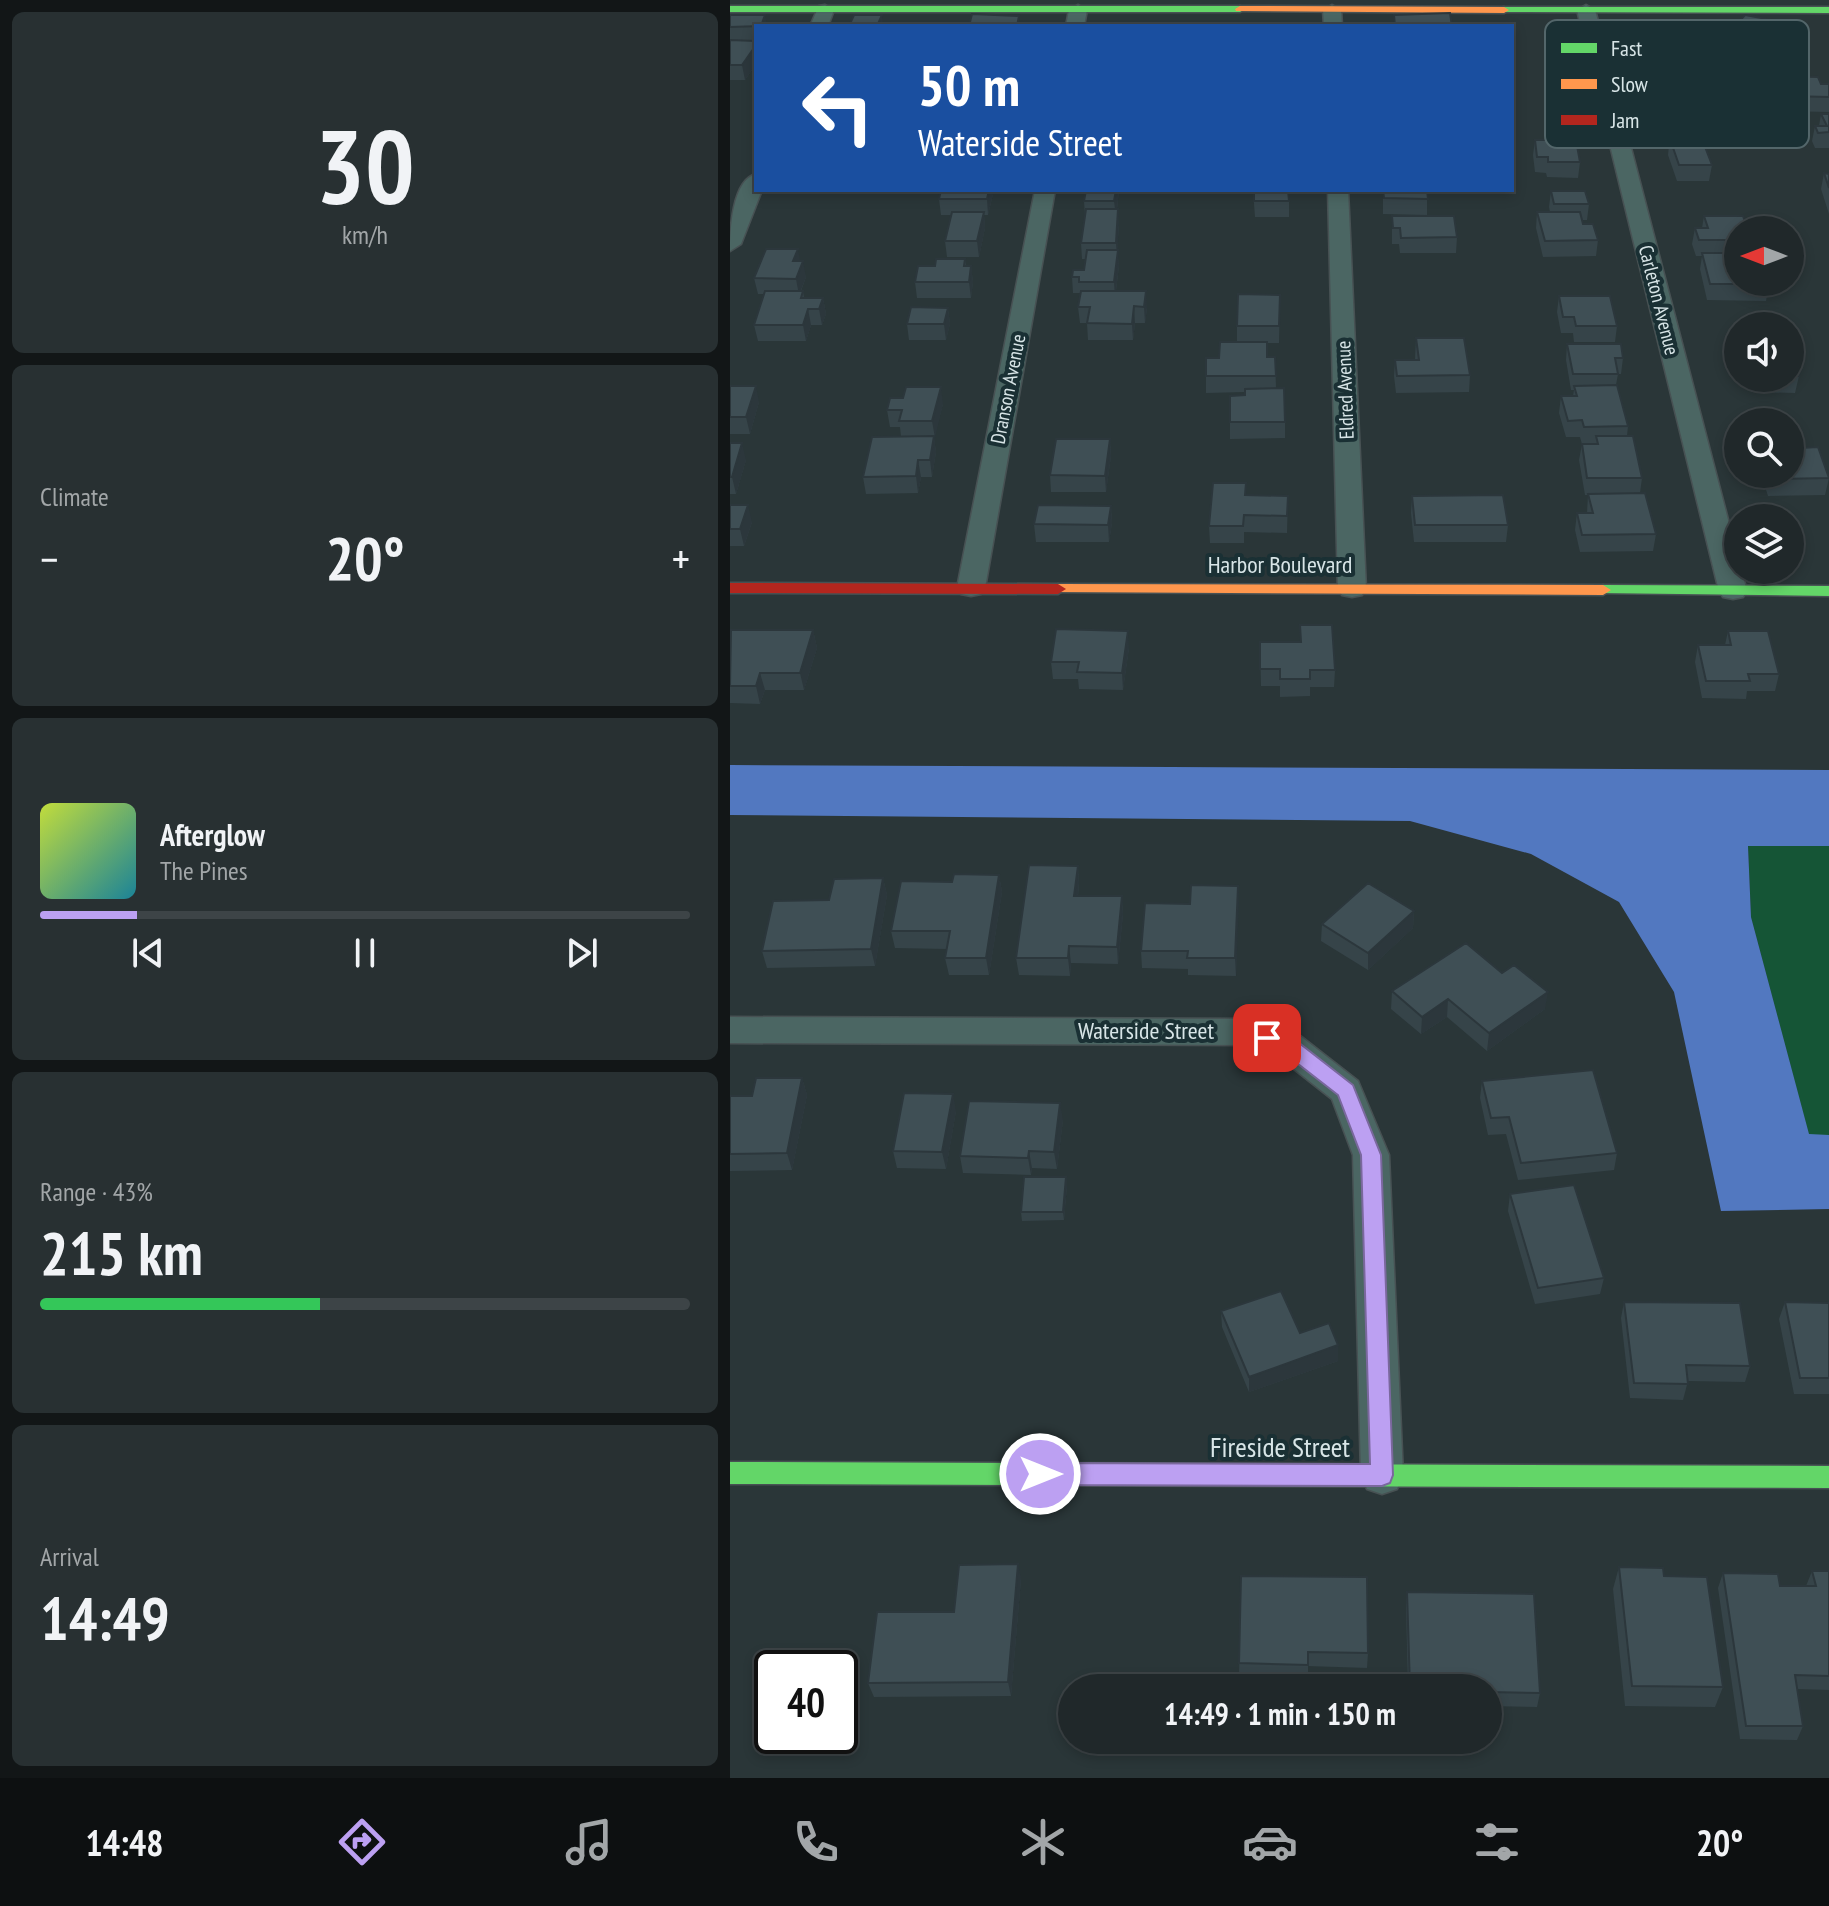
<!DOCTYPE html>
<meta charset="utf-8">
<style>
body{margin:0;font-family:"PT Sans Narrow",sans-serif;background:#283032;color:#f1f3f6;height:100vh;display:flex;flex-direction:column;font-size:30px;white-space:nowrap}
*{box-sizing:border-box;margin:0}
p{font-size:26px;color:#a2a6a8}
.icon{flex:none;width:44px;height:44px;fill:none;stroke:currentColor;stroke-width:2;stroke-linecap:round;stroke-linejoin:round}
.map{position:relative;flex:1;overflow:hidden}
.details{display:flex;flex-direction:column;gap:12px;padding:12px;background:#121617;width:730px}
.details>*{flex:none}
.top-card{position:absolute;left:24px;top:24px;width:760px;height:168px;border-radius:0px;box-shadow:0 4px 12px #0003,0 0 0 2px #3d4447;background:#1a4fa0;color:#fff;overflow:hidden}
.needle{width:52px;rotate:270deg}
.tools{position:absolute;left:994px;top:216px;display:grid;gap:16px}
.tools a{display:grid;place-items:center;width:80px;height:80px;border-radius:50%;background:#20282a;box-shadow:0 4px 12px #0003,0 0 0 2px #3d4447;font-size:40px}
.speed{position:absolute;left:24px;top:1650px;display:flex;gap:16px;font-size:40px;font-weight:700;text-align:center}
.speed>*{display:grid;place-content:center;width:104px;height:104px;border-radius:50%;background:#20282a;box-shadow:0 4px 12px #0003,0 0 0 2px #3d4447;line-height:1}
.speed .limit{border:4px solid #111;border-radius:12px;background:#fff;color:#111}
.pin{position:absolute;display:grid;place-items:center;width:68px;height:68px;color:#fff;margin:-34px;border-radius:16px;box-shadow:0 4px 12px #0006}
.me{position:absolute;width:88px;margin:-44px;rotate:90deg;stroke-linejoin:round;filter:drop-shadow(0 0 6px #0008)}
.turn{display:flex;align-items:center;gap:28px;height:168px;padding:0 32px;font-size:36px}
.turn .icon{width:104px;height:104px;stroke-width:2.5}
.turn b{display:block;font-size:56px;line-height:68px}
.big{font-size:60px;font-weight:600;line-height:1.1}
.details .card{flex:1;display:flex;flex-direction:column;justify-content:center;gap:12px;min-width:0;padding:0 28px;border-radius:12px;background:#283032}
.details .dial{align-items:center;gap:0}
.dial b{font-size:104px;line-height:1}
.song{display:flex;align-items:center;gap:24px}
.cover{width:96px;height:96px;border-radius:12px;background:linear-gradient(135deg,hsl(70 70% 55%),hsl(190 70% 35%))}
.played{height:8px;border-radius:4px;background:linear-gradient(90deg,#bca0f2 15%,#3d4447 15%)}
.keys{display:flex;justify-content:space-around;direction:ltr}
.heat{display:flex;justify-content:space-between;align-items:center;font-size:44px;direction:ltr}
.charge{height:12px;border-radius:6px;background:linear-gradient(90deg,#34c759 43%,#3d4447 0)}
.trip{position:absolute;left:328px;top:1674px;width:444px;height:80px;border-radius:40px;background:#20282a;box-shadow:0 4px 12px #0003,0 0 0 2px #3d4447;font-weight:600;line-height:80px;text-align:center}
.menu{display:flex;height:128px;justify-content:space-around;align-items:center;background:#0d1011;color:#a2a6a8}
.menu .icon{width:56px;height:56px}
.menu .current{color:#bca0f2}
.menu b{font-size:36px;color:#f1f3f6}
main{display:flex;flex:1;min-height:0}
.map>svg:first-child{display:block}
.green{fill:#155536}
.water{fill:#5278c0}
.lines{fill:none;stroke-linecap:round;stroke-linejoin:round}
.street-casing{stroke:#475153;stroke-width:3}
.fast-casing{stroke:#475153;stroke-width:3}
.slow-casing{stroke:#475153;stroke-width:3}
.jam-casing{stroke:#475153;stroke-width:3}
.street{fill:#4b6663;fill-rule:evenodd}
.fast{fill:#63d668;fill-rule:evenodd}
.slow{fill:#ff974d;fill-rule:evenodd}
.jam{fill:#b3261e;fill-rule:evenodd}
.wall{fill:#364449}
.shaded-wall{fill:#2c373c}
.building{fill:#3f4f55;stroke:#2c373c;stroke-width:2}
.route{fill:#bca0f2;stroke:#7a689d;stroke-width:2}
.labels{text-anchor:middle;stroke-width:8;stroke-linejoin:round;paint-order:stroke}
.far-street-label{font-size:20px;fill:#d8e5e7;stroke:#1a3034}
.street-label{font-size:24px;fill:#d8e5e7;stroke:#1a3034}
.near-street-label{font-size:28px;fill:#d8e5e7;stroke:#1a3034}
.key{fill:#1a3034;stroke:#53666a;stroke-width:2}
.key-label{font-size:22px;fill:#d8e5e7}
</style>
<main>
<section class="details">
<div class="card dial"><b>30</b><p>km/h</p></div>
<div class="card"><p>Climate</p>
<div class="heat"><a>−</a><b class="big">20°</b><a>+</a></div>
</div>
<div class="card">
<div class="song"><i class="cover"></i><div><b>Afterglow</b><p>The Pines</p></div></div>
<div class="played"></div>
<div class="keys"><svg class="icon" aria-label="previous" viewBox="0 0 24 24"><path d="M18 5L8 12l10 7zM5 5v14"/></svg><svg class="icon" aria-label="pause" viewBox="0 0 24 24"><path d="M8 5v14M16 5v14"/></svg><svg class="icon" aria-label="next" viewBox="0 0 24 24"><path d="M6 5l10 7-10 7zM19 5v14"/></svg></div>
</div>
<div class="card"><p>Range · 43%</p><b class="big">215 km</b><div class="charge"></div></div>
<div class="card"><p>Arrival</p><b class="big">14:49</b></div>
</section>
<div class="map">
<svg width="1099" height="1778" viewBox="0 0 1099 1778">
<rect width="100%" height="100%" fill="#2a3638"/>
<!-- green -->
<path class="green" d="M1018,845l81,1v289h-20l-58,-218z"/>
<!-- water -->
<path class="water" d="M0,765l1099,5v76h-81l3,71 58,217 20,1v74l-108,2 -47,-219 -55,-90 -88,-48 -121,-33 -680,-6z"/>
<g class="lines">
<!-- street casing -->
<g class="street-casing">
<path id="street" d="M95,5l9,5 -6,16h-18l9,-20z
M348,5l9,5 -3,16h-18l3,-16z
M602,5l9,5 1,16h-18l-1,-16z
M856,5l9,5 143,548v12h3l6,21 -4,6 -10,2 -10,-2 -4,-6 -142,-581z
M26,174v16h6l-21,54 -11,7c0,-20 2,-71 26,-77z
M305,190h20l-70,398 -4,6 -10,2 -10,-2 -4,-6z
M598,190h20l18,399 -4,6 -10,2 -10,-2 -4,-6z
M0,1017l517,2 52,16 59,46 31,74 14,320 -6,14 -15,5 -15,-5 -6,-14 -8,-320 -21,-56 -57,-45 -28,-9 -517,-2z"/>
</g>
<!-- fast casing -->
<g class="fast-casing">
<path id="fast" d="M0,6h510l5,3 -5,3h-510z
M774,7h325v6l-329,-1v-4z
M873,585l226,1v10l-231,-3 -3,-3z
M0,1462l1099,4v22l-1099,-4z"/>
</g>
<!-- slow casing -->
<g class="slow-casing">
<path id="slow" d="M510,6l264,1 5,3 -5,3 -268,-2 -1,-2z
M328,584l545,1 8,5 -8,5 -550,-3 -3,-3z"/>
</g>
<!-- jam casing -->
<g class="jam-casing">
<path id="jam" d="M0,583l328,1 8,5 -8,5 -328,-1z"/>
</g>
<!-- street -->
<use href="#street" class="street"/>
<!-- fast -->
<use href="#fast" class="fast"/>
<!-- slow -->
<use href="#slow" class="slow"/>
<!-- jam -->
<use href="#jam" class="jam"/>
</g>
<!-- wall -->
<path class="wall" d="M0,15l26,11v38l-11,16h-15z
M1058,23l-3,15 -9,10 -42,-9 2,-14z
M1051,76l40,8h8v28l-45,-1 -6,-20z
M929,106l34,23 -2,10 21,26 -3,16h-32l-9,-26 1,-10h-6l-7,-24z
M1091,114h8v34h-14l-3,-7 3,-15h4z
M805,140l45,22 -2,16 -31,-1 -1,-4 -11,-1 -2,-17z
M1094,173l5,1v40l-8,-25z
M211,190h53l-6,25h-4l1,13 -6,29h-32l-2,-16 6,-26h-10l-2,-16z
M389,190l-2,19 2,16 -2,25 2,16 -3,25 31,17 -2,15h-10l-2,17h-45l-1,-17h-7l-2,-16 2,-14h-7l-1,-16 12,-7 1,-11h-3l-1,-16 4,-27 -1,-15z
M523,190l36,11v16h-34z
M653,190h44v25l-44,-1z
M821,191l38,13 -2,16h-5l1,4 15,16 -2,16 -53,1 -7,-29 1,-16h13l-1,-5z
M662,216l65,21 -1,16h-56l-1,-9h-7z
M974,216l34,14v52l31,2 -3,17 -59,-1 -7,-31 2,-13h-6l-4,-12 3,-16h7z
M235,259l1,7h5l2,16 -2,16h-54l-2,-16 20,-16z
M70,261l6,16 -5,14h2l1,7h19l3,16 -4,11h-11l-5,16h-48l-4,-16 10,-31h-6l-4,-16z
M550,295l-1,48h-12v14h8l1,31 9,34v16l-55,1v-43l15,-1v-3l-39,1v-17l13,-18 18,-16v-16z
M829,296l58,30 -2,16h-41l-1,-9h-12l-4,-21z
M218,308l2,16 -4,16h-37l-2,-16z
M686,338l54,37 -1,17 -73,1 -2,-17 1,-16h20z
M1004,339h4v36h-2l-5,-19z
M837,344l56,14 -2,16h-3l-2,11 12,41 -1,10 15,42 -2,15 16,41 -3,17 -73,1 -5,-22 2,-17h10l1,-18h-3l-6,-35 3,-16 -2,-7h-14l-7,-24 2,-17h12l1,-6h-3l-5,-30z
M1060,348l9,28 -4,17 -44,-1 -4,-14h43z
M0,386l29,16 -9,32h-20z
M213,404l-9,34 2,14 -4,25h-11l-3,16 -52,1 -3,-17 38,-41 -1,-9h-10l-3,-17z
M380,439l1,17 -5,36h-55l-1,-17z
M0,443l16,17 -10,34h-6z
M1071,448l28,30 -4,17 -57,1 -7,-22h29z
M516,495l42,1 -1,37 -43,-1v11h-34l-1,-17z
M682,496l96,29 -2,17h-92l-3,-29z
M0,505l22,17 -8,24h-14z
M381,506l1,17 -3,19h-73l-2,-18z
M570,625l35,45 -1,17h-24v9l-30,1v-11h-19l-1,-44h40z
M83,630l4,18 -13,42h-39l-5,14 -30,-1v-69z
M998,631l51,43 -4,17h-28l-1,8 -44,-1 -7,-36 3,-17h27z
M399,648l-6,42 -44,-1 -1,-10h-25l-2,-17z
M348,866l1,17 -1,13h44l1,18 -5,50 -47,-1 -1,13 -51,-1 -3,-17z
M269,875l3,17 -13,83h-40l-4,-17 2,-9 -52,-1 -4,-17 61,-49z
M153,878l4,17 -12,71 -108,2 -5,-17z
M508,886l-2,90 -48,-1v-6l-46,-1 -1,-17 49,-47z
M684,911l-1,17 -45,42 -47,-29 1,-17z
M662,991l153,18 -58,42 -40,-34 -26,17 -30,-25z
M72,1078l5,17 -15,75 -62,1v-75h22z
M752,1081l135,72 -3,17 -96,10 -12,-46 -18,1 -8,-37z
M226,1111l-10,58 -49,-1 -4,-17z
M333,1120l-6,49 -25,-1 -1,7 -68,-2 -3,-17z
M336,1177l1,8 -3,35 -42,1 -1,-9z
M780,1194l94,84 -4,16 -65,10 -27,-93z
M894,1302l126,64 -5,16 -57,-1 -5,19 -53,-2 -9,-80z
M1055,1302l44,1v91h-35l-15,-75z
M491,1311l79,22 38,28 -89,31 -27,-65z
M889,1567l45,9 59,111 -8,20 -90,-1 -12,-117z
M1082,1571h17v119l-32,-1 6,37 -6,14 -57,-1 -22,-151 5,-15 57,13h26z
M511,1576l127,77 -1,15 -59,-2v13l-69,-1z
M291,1579l-10,117 -137,1 -6,-14 86,-71z
M677,1592l133,101 -3,14 -49,-1v-18h-80l-2,-81z"/>
<!-- shaded-wall -->
<path class="shaded-wall" d="M35,15l2,11h-6z
M152,15l1,11h-6z
M1058,23l-3,15 -9,10 3,-15z
M26,45v19l-11,16 -3,-15z
M259,190h5l-6,25 -1,-16z
M386,190h3l-3,27 -2,-16z
M388,209l1,16 -2,34 -1,-16z
M254,212l1,16 -6,29 -2,-16z
M68,249l3,16 -8,-4z
M388,250l1,16 -4,32 -1,-16z
M73,261l3,16 -7,18 -3,-16z
M241,266l2,16 -2,16 -2,-16z
M416,291l1,17 -2,15 -1,-16z
M93,298l3,16 -4,11 -3,-16z
M404,306l1,17 -2,17 -1,-16z
M218,308l2,16 -4,16 -2,-16z
M78,309l3,16 -5,16 -3,-16z
M26,386l3,16 -9,32 -4,-17z
M211,387l2,17 -8,34 -3,-17z
M204,436l2,16 -4,25 -2,-17z
M380,439l1,17 -5,36 -1,-16z
M12,443l4,17 -10,34 -4,-17z
M188,460l3,17 -3,16 -2,-17z
M18,505l4,17 -8,24 -4,-17z
M381,506l1,17 -3,19 -1,-17z
M83,630l4,18 -13,42 -4,-17z
M398,631l1,17 -6,42 -1,-17z
M30,673l5,17 -5,14 -4,-18z
M348,866l1,17 -3,30 -2,-17z
M269,875l3,17 -13,83 -3,-17z
M153,878l4,17 -12,71 -4,-17z
M508,886l1,17 -3,73 -1,-18z
M392,896l1,18 -5,50 -1,-17z
M684,911l-1,17 -45,42v-17z
M339,946l2,17 -1,13 -2,-18z
M818,992l-3,17 -58,42 2,-18z
M718,999l-1,18 -26,17 1,-17z
M72,1078l5,17 -15,75 -5,-17z
M223,1094l3,17 -10,58 -4,-17z
M330,1103l3,17 -6,49 -3,-17z
M299,1151l3,17 -1,7 -3,-17z
M336,1177l1,8 -3,35 -1,-8z
M608,1345v16l-89,31v-15z
M288,1564l3,15 -10,117 -3,-14z"/>
<!-- building -->
<path class="building" d="M720,13l2,13h-57l-1,-11z
M242,14l47,2 -2,10h-48z
M0,15h35l-4,11 -31,1z
M124,15h28l-5,11h-28z
M1015,15l43,8 -9,10 -43,-8z
M0,40l26,1v4l-14,20h-12z
M1051,76l37,1 3,7h8v13l-42,-1z
M1091,114h8v18l-11,1 -3,-7h12z
M940,139h32l10,26h-33z
M805,140h41l4,22h-32v-5h-11z
M1094,173l5,1v14z
M211,190h48l-2,9h-48z
M356,190h30l-2,11h-30z
M524,190h34l1,11h-35z
M653,190h44l1,9 -44,-1z
M821,191h34l4,13h-35z
M356,209h32l-2,34h-35z
M222,212h32l-7,29h-32z
M807,212h43l3,12h10l5,16 -53,1z
M662,216h62l3,21 -56,1 -1,-10h-7z
M974,216h39l5,14 -11,1 1,9h-39l-4,-12h13z
M36,249h32l-5,12h10l-7,18 -42,-1z
M357,250h31l-4,32h-35v-5h-7l1,-7h11z
M972,253h34l2,5v24h31v2h-59z
M206,259h29l-1,7h7l-2,16h-54l3,-16h17z
M35,291h38l-2,7h22l-4,11h-11l-5,16h-49z
M351,291h65l-2,16 -10,-1 -2,18 -45,-1 3,-16h-12z
M508,294l42,1 -1,31h-42z
M829,296h51l7,30h-41l-2,-9h-11z
M181,307l37,1 -4,16h-37z
M686,338h48l6,37 -73,1 -2,-16h24z
M1004,339h4v14z
M490,342h47v15h8l1,19h-70v-18h13z
M837,344h54l2,14h-8l3,16h-45z
M1060,348l9,28h-9z
M887,385l11,41 -44,1 -2,-7 -14,1 -7,-25h16l-3,-10z
M0,386h26l-10,31h-16z
M176,387h35l-9,34h-33l3,-11h-15l3,-12h13z
M554,388l1,34h-55v-26l15,-1v-6z
M204,436l-4,24h-12l-2,16 -53,1 9,-40z
M866,436h37l9,42h-55l-5,-34h16z
M1060,437h7l4,11 17,-1 11,31 -57,1 -2,-5h20z
M326,439h54l-5,37 -55,-1z
M0,443h12l-10,34h-2z
M483,483h33l-1,12 43,1 -1,20 -43,-1 -1,11h-34z
M915,493l11,41 -74,1 -5,-22h16l-5,-19z
M773,495l5,30h-93l-3,-29z
M0,505h18l-8,24h-10z
M308,505l73,1 -3,19 -74,-1z
M570,625h32l3,45h-25v9h-30v-10h-20v-27h41z
M326,629l72,2 -6,42 -45,-1 2,-10h-28z
M1,630h82l-13,43h-40l-4,13h-26z
M998,631h40l11,43h-31l2,7h-44l-8,-36h33z
M299,865l49,1 -4,30h48l-5,51 -48,-1 -1,12h-52z
M224,874l45,1 -13,83h-41l5,-27h-59l10,-50 51,1z
M153,878l-12,71 -109,2 11,-50 56,-1 5,-21z
M638,883l46,28 -46,42 -46,-29z
M461,885l47,1 -3,72h-48l1,-7h-47l4,-48 45,1z
M736,943l36,30 12,-8 34,27 -59,41 -41,-34 -26,18 -30,-26z
M863,1070l24,83 -96,10 -12,-46 -18,1 -9,-37z
M26,1078h46l-15,75 -57,1v-58h22z
M174,1093l49,1 -11,58 -49,-1z
M239,1101l91,2 -6,49 -25,-1 -1,7 -68,-2z
M294,1177h42l-3,35h-42z
M844,1185l30,93 -66,10 -28,-94z
M551,1291l19,42 29,-10 9,22 -89,32 -28,-66z
M894,1302l116,1 10,63 -64,-1 2,19 -54,-1z
M1055,1302l44,1v75h-29z
M288,1564l-10,118 -140,1 9,-71h77l5,-47z
M889,1567l44,1 1,8 43,1 16,110 -91,-1z
M1082,1571h17v105l-34,-1 8,51h-57l-23,-153 55,1 2,12h36z
M511,1576l126,1 1,76 -60,-1v13l-69,-2z
M677,1592l127,2 6,99 -52,-1v-4h-78z"/>
<!-- route -->
<path class="route" d="M537,1030l27,9 59,46 28,70 12,320 -3,8 -8,3 -342,-1 -8,-3 -4,-8 4,-8 8,-3 330,1 -9,-309 -23,-60 -58,-45 -20,-7 -3,-5 3,-5z"/>
<g class="labels">
<!-- far-street labels -->
<g class="far-street-label">
<text transform="translate(929 300) rotate(76)" y="7">Carleton Avenue</text>
<text transform="translate(278 389) rotate(-79)" y="7">Dranson Avenue</text>
<text transform="translate(615 390) rotate(-92)" y="7">Eldred Avenue</text>
</g>
<!-- street labels -->
<g class="street-label">
<text x="550" y="573">Harbor Boulevard</text>
<text x="416" y="1039">Waterside Street</text>
</g>
<!-- near-street labels -->
<g class="near-street-label">
<text x="550" y="1457">Fireside Street</text>
</g>
</g>
<!-- legend -->
<rect x="815" y="20" width="264" height="128" rx="12" class="key"/>
<rect x="831" y="43" width="36" height="10" fill="#63d668"/>
<rect x="831" y="79" width="36" height="10" fill="#ff974d"/>
<rect x="831" y="115" width="36" height="10" fill="#b3261e"/>
<g class="key-label">
<text x="881" y="56">Fast</text>
<text x="881" y="92">Slow</text>
<text x="881" y="128">Jam</text>
</g>
</svg>
<div class="tools">
<a><svg class="needle" viewBox="-14 -14 28 28"><path d="M0-13l5 13h-10z" fill="#e53935"/><path d="M0 13l5-13h-10z" fill="#a2a6a8"/></svg></a>
<a><svg class="icon" aria-label="sound" viewBox="0 0 24 24"><path d="M4 9h4l5-4v14l-5-4H4zM17 9q2 3 0 6"/></svg></a>
<a><svg class="icon" aria-label="search" viewBox="0 0 24 24"><circle cx="10" cy="10" r="6"/><path d="M15 15l6 6"/></svg></a>
<a><svg class="icon" aria-label="layers" viewBox="0 0 24 24"><path d="M12 4l9 5-9 5-9-5zM3 14l9 5 9-5"/></svg></a>
</div>
<div class="speed"><div class="limit">40</div></div>
<div class="pin" style="left:537px;top:1038px;background:#d93025"><svg class="icon" aria-label="arrive" viewBox="0 0 24 24"><path d="M6 21V4h12l-3 4 3 4H6"/></svg></div>
<svg class="me" style="left:310px;top:1474px" viewBox="-20 -20 40 40"><circle r="17" fill="#bca0f2" stroke="#fff" stroke-width="3"/><path d="M0-11L8 9 0 5-8 9z" fill="#fff"/></svg>
<div class="trip">14:49 · 1 min · 150 m</div>
<div class="top-card">
<div class="turn"><svg class="icon" aria-label="left" viewBox="0 0 24 24"><path d="M17 20v-9H6M10 6l-5 5 5 5"/></svg><div><b>50 m</b>Waterside Street</div></div>
</div>
</div>
</main>
<nav class="menu">
<b>14:48</b>
<svg class="icon current" aria-label="directions" viewBox="0 0 24 24"><path d="M12 3l9 9-9 9-9-9zM9 14v-3h6M13 9l2 2-2 2"/></svg>
<svg class="icon" aria-label="music" viewBox="0 0 24 24"><path d="M9 18V5l10-2v13"/><circle cx="6" cy="18" r="3"/><circle cx="16" cy="16" r="3"/></svg>
<svg class="icon" aria-label="phone" viewBox="0 0 24 24"><path d="M5 4h4l2 5-3 2q2 4 5 5l2-3 5 2v4C11 20 4 13 5 4z"/></svg>
<svg class="icon" aria-label="climate" viewBox="0 0 24 24"><path d="M12 3v18M4 7l16 10M4 17L20 7"/></svg>
<svg class="icon" aria-label="car" viewBox="0 0 24 24"><path d="M5 17H2v-5l4-1 3-4h7l3 4 3 1v5h-3M9 17h6M6 11h13"/><circle cx="7" cy="17" r="2"/><circle cx="17" cy="17" r="2"/></svg>
<svg class="icon" aria-label="filters" viewBox="0 0 24 24"><path d="M4 7h16M4 17h16"/><circle cx="9" cy="7" r="2"/><circle cx="15" cy="17" r="2"/></svg>
<b>20°</b>
</nav>
